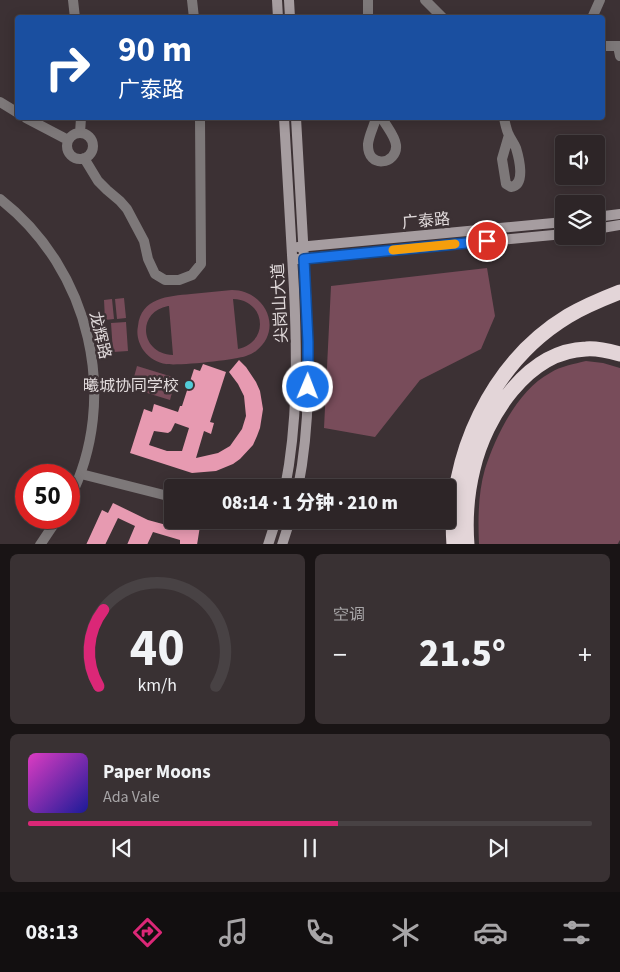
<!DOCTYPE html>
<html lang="zh">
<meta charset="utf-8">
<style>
body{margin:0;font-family:"Source Sans 3","Noto Sans SC",sans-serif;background:#393133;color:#f1f3f6;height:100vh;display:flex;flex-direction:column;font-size:19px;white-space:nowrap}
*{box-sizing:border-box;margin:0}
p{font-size:16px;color:#a7a5a7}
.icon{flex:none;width:28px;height:28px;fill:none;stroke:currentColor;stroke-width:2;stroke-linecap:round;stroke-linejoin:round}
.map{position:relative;height:544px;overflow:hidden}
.details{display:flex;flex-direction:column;gap:10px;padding:10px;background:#191415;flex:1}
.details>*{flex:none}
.banner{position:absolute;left:15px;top:15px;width:590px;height:105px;border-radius:5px;box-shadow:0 2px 12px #0003,0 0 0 1px #484244;background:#1a4fa0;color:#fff;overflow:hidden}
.tools{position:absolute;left:555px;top:135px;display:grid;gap:10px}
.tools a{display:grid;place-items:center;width:50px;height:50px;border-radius:5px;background:#2d2527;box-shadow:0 2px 12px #0003,0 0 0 1px #484244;font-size:25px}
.speed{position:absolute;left:15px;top:464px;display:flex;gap:10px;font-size:25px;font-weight:700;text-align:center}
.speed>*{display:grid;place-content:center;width:65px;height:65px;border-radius:50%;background:#2d2527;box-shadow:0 2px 12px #0003,0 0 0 1px #484244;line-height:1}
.speed .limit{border:8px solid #d22;background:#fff;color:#111}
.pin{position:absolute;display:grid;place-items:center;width:42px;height:42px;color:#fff;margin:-21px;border:2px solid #fff;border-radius:50%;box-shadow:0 1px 5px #0007}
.me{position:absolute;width:55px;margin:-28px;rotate:1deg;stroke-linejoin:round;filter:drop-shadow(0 0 4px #0008)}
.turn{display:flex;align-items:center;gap:18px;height:105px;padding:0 20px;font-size:22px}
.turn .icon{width:65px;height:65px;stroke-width:2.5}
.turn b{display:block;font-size:35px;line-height:42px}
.big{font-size:38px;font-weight:800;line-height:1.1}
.details .card{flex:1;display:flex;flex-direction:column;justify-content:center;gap:8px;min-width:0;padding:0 18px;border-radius:8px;background:#393133}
.details .dial{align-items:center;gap:0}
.dial svg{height:130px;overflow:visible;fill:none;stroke:#484244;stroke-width:7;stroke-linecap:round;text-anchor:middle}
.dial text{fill:#f1f3f6;stroke:none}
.song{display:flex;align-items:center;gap:15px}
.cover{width:60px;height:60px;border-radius:8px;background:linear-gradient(135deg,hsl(310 70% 55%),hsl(240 70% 35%))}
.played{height:5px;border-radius:2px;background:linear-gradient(90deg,#db2777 55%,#484244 55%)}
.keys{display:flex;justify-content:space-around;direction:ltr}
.heat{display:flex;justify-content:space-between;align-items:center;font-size:28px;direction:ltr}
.details .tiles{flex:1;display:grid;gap:10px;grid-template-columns:1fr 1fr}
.card:last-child{grid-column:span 2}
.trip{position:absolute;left:164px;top:479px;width:292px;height:50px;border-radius:5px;background:#2d2527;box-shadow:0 2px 12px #0003,0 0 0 1px #484244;font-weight:800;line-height:50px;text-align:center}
.tab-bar{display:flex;height:80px;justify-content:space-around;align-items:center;background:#120f10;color:#a7a5a7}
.tab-bar .icon{width:35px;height:35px}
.tab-bar .on{color:#db2777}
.tab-bar b{font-size:22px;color:#f1f3f6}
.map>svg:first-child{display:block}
.green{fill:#784c5a;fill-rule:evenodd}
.building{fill:#e79ab1;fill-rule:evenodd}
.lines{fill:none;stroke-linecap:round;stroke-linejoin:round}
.minor{stroke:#7d7879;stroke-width:10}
.tertiary{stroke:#7d7879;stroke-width:10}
.secondary{stroke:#a69da0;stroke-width:10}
.motorway{stroke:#e3d5d8;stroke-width:15}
.route-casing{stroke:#114b97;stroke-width:12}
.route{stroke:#1a73e8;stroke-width:9}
.slow{stroke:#f59e0b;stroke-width:9}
.poi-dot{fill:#52cbd7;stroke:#3c3134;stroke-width:2}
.labels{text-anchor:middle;stroke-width:5;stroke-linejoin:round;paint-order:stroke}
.street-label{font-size:16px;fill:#e1dadb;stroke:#3c3134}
.poi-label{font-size:16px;fill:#e1dadb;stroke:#3c3134;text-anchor:end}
</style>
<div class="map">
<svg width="620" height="545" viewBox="0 0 620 545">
<rect width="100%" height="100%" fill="#3c3134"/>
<!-- green -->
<path class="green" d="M487,268l8,48 -14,33 -61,31 -45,57 -51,-9 7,-142z
M232,290c33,0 52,39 24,61 -3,2 -7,4 -10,5 -11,4 -68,10 -80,8 -8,-1 -17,-6 -22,-13 -5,-7 -8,-16 -6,-25 3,-28 30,-30 53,-32 14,-1 27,-3 41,-4zM233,299c33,1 37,43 5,50zM168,306h1l4,49c-33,-1 -37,-43 -5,-49z
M124,298l2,20 -9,1 -2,-20z
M112,299l2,20 -9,1 -1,-20z
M126,322l2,29 -15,1 -2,-29z
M586,361l17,2 17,5v172l-3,5 -138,-1c-1,-24 -1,-51 6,-75 11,-34 33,-79 65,-96 11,-7 24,-9 36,-12z
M137,366l39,12 -6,22 -39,-12z"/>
<!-- building -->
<path class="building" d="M239,360l7,7 10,15 4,9 3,18 -3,19 -3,8 -4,9 -13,14 -7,5 -17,7 -24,2 -62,-20 14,-44 8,3 2,-8 24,8 2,-6h2l12,-37 6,2 3,-7 23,8 -16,50 4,1 -3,11 -7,-3 -8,27 22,-5 12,-7 12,-17 4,-13 -2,-20 -6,-12 -9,-12zM175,423l14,5 -7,23h-15l-18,-6 5,-14 14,2 3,-2z
M113,503l35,17 33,9 2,-7 17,4 -3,19h-17v-5l-27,-8 -6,13h-20l8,-19 -17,-8 -13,27h-19l16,-35 6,3z"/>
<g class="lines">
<!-- minor -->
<path class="minor" d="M73,0l2,18
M192,0l2,18
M368,0v18
M425,0l18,18
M592,18l8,-18
M602,46h18
M618,46l2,10
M0,102l18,11
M26,118l42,22
M376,118c-2,8 -7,17 -8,26 -1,26 30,20 28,1 -1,-9 -10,-19 -14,-27
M504,118c1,5 2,10 4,15 2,5 6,10 8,15 3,10 10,37 -5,39l-5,-3 -4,-25 7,-24
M80,133l1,-15
M67 146a13 13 0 1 1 26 0a13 13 0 1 1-26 0Z
M84,158l14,23 9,9 13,11 7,8 17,32 4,18 7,15 10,6h14l13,-5 9,-11 -1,-146"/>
<!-- tertiary -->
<path class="tertiary" d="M0,199c90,70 121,199 69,301
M81,474l91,23
M266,520l22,6
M40,545l18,-27"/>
<!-- secondary -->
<path class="secondary" d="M277,0l1,18
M289,0l1,18
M284,118c3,57 7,114 10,171 3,67 4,133 -9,199
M296,118c3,58 7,117 10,175 3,65 5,130 -8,195
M596,217l24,-3
M596,229l24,-4
M298,247l266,-25
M298,259l266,-25
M268,545l8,-25
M282,545l8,-25"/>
<!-- motorway -->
<path class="motorway" d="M454,545c-7,-88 38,-183 114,-229 17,-10 34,-17 52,-24
M467,545c-2,-26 0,-52 6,-76 12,-52 54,-118 113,-120 11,-1 23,2 34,5"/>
</g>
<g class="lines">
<!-- route casing -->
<g class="route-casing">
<path id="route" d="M308,387v-45l-4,-83 183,-18"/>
</g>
<!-- route -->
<use href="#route" class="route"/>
<!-- slow -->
<path class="slow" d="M393,250l62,-6"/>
</g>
<!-- markers -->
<circle class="poi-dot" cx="189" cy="385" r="5"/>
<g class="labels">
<!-- street labels -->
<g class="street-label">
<text transform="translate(426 220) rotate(-5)" y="6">广泰路</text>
<text transform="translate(279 303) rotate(-93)" y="6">尖岗山大道</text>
<text transform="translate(101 335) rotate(77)" y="6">龙辉路</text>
</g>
<!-- poi labels -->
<g class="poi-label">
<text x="179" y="391">曦城协同学校</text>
</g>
</g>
</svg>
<div class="tools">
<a><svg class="icon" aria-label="sound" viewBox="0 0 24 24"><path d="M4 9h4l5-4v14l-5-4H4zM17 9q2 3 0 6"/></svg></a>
<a><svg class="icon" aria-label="layers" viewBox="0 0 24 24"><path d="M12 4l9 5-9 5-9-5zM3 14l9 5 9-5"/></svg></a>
</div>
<div class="speed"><div class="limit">50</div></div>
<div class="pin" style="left:487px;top:241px;background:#d93025"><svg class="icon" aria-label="arrive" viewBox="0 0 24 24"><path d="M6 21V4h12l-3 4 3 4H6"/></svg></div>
<svg class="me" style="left:308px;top:387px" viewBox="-20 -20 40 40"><circle r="17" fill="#1a73e8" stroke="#fff" stroke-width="3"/><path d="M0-11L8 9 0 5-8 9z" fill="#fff"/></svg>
<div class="trip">08:14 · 1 分钟 · 210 m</div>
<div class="banner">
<div class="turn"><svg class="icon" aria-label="right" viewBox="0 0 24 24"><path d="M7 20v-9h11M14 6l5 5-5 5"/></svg><div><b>90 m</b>广泰路</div></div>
</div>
</div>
<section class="details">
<div class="tiles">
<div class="card dial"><svg viewBox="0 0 100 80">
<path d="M14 69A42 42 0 1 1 86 69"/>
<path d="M14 69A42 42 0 0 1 17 22" stroke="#db2777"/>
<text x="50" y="56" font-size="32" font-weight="700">40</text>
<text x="50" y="72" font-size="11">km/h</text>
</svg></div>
<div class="card"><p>空调</p>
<div class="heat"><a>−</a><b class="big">21.5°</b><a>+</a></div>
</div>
<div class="card">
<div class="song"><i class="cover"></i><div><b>Paper Moons</b><p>Ada Vale</p></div></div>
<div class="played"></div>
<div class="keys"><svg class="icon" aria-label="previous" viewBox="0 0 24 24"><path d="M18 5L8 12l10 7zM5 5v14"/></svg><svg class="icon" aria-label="pause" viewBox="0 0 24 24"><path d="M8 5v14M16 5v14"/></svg><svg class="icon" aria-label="next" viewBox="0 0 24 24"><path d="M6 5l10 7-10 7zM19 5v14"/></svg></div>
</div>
</div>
</section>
<nav class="tab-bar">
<b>08:13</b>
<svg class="icon on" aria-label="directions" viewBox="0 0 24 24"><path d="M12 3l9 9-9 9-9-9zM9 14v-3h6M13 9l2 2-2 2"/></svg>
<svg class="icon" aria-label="music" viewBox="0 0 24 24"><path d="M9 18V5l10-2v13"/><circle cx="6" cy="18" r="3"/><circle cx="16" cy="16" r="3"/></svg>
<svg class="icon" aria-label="phone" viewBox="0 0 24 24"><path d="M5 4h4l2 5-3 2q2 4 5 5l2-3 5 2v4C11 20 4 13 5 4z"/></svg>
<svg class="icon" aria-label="climate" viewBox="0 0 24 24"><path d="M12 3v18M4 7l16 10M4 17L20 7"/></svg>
<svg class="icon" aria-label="car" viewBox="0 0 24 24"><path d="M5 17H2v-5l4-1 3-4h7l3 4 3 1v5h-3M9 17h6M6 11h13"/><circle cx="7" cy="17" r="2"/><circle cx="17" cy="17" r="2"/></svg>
<svg class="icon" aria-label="filters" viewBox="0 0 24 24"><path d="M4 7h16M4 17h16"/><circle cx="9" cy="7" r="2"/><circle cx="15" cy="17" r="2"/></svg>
</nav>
